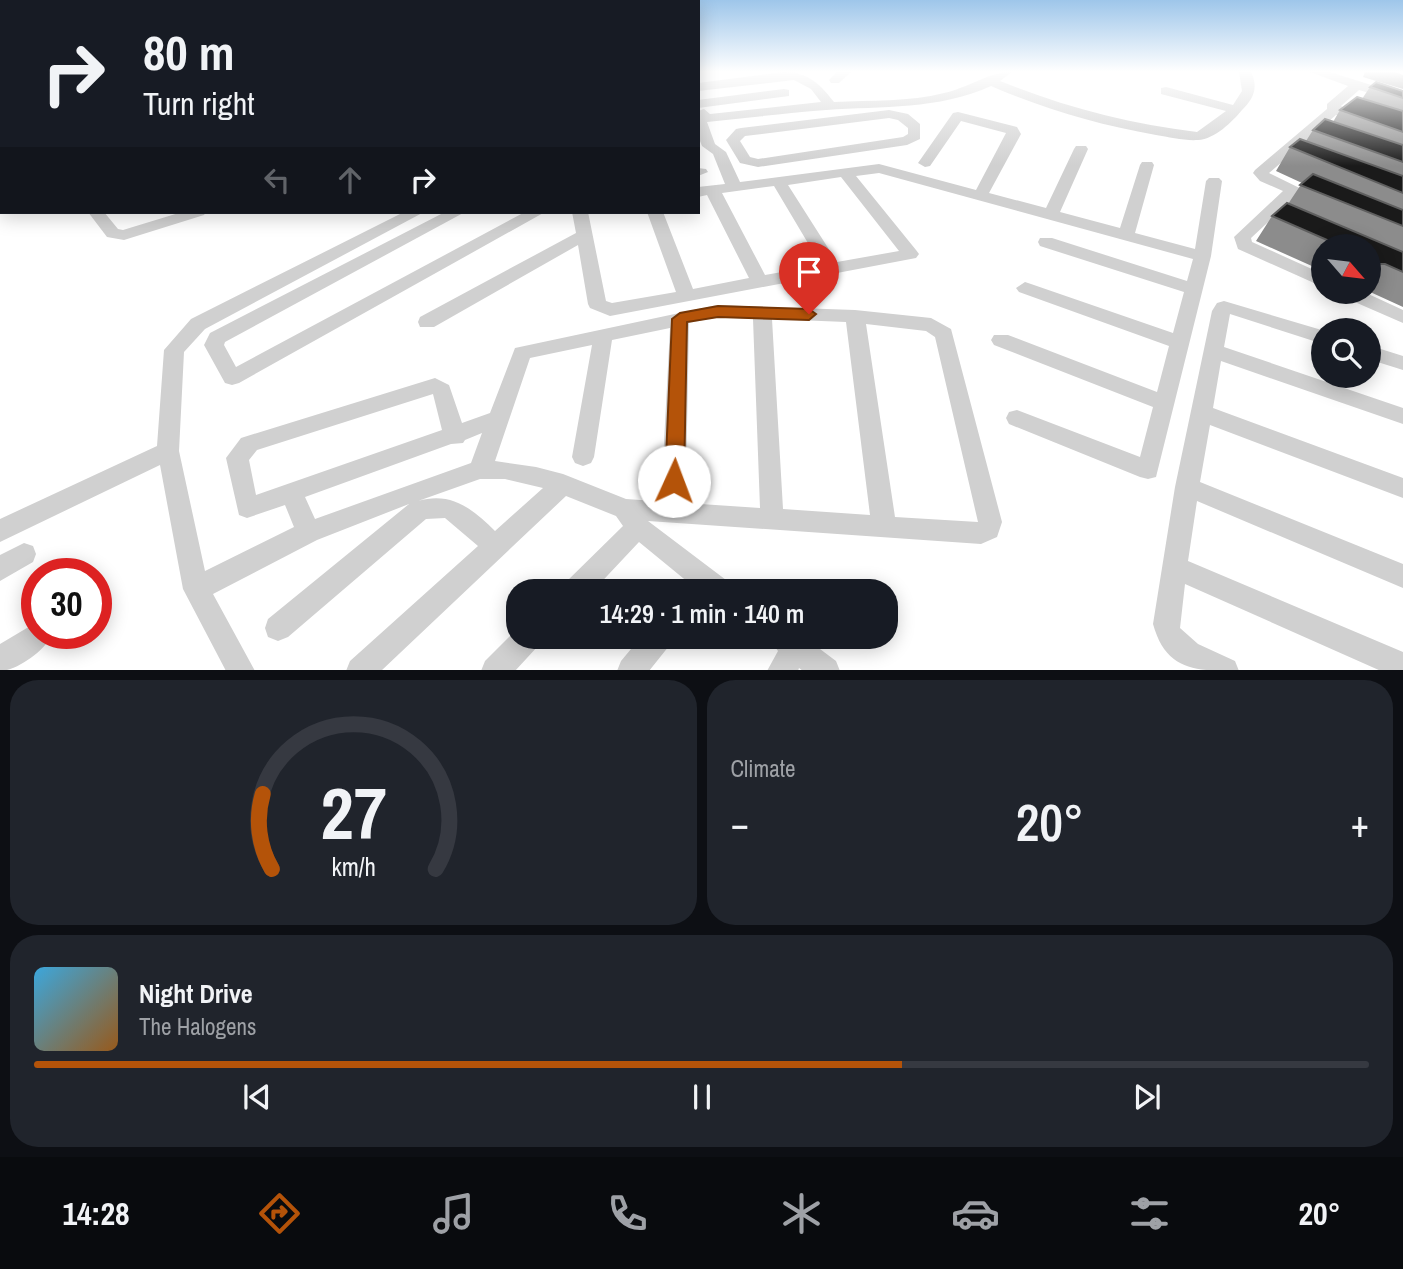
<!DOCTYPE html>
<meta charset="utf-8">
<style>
body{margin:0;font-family:"Archivo Narrow",sans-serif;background:#20242c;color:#f1f3f6;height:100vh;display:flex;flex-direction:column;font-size:26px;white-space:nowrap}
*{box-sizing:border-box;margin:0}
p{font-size:23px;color:#9ea1a6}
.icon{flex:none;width:38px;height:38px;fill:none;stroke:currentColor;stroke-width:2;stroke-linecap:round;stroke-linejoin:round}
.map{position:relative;height:670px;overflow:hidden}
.details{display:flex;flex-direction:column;gap:10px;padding:10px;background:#0d0f14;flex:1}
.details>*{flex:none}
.hud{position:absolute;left:0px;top:0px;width:700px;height:214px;box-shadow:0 4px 18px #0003;background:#171b24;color:#f1f3f6;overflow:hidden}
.needle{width:46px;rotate:118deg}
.tools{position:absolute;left:1311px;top:234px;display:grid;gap:14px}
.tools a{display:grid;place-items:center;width:70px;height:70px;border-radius:50%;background:#171b24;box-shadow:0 4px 18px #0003;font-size:35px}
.speed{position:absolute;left:21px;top:558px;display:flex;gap:14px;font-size:35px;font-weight:700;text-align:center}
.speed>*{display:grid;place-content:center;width:91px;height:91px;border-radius:50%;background:#171b24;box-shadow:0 4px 18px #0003;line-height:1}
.speed .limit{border:10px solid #d22;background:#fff;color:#111}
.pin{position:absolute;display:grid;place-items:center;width:60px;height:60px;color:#fff;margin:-72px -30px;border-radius:50% 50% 50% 0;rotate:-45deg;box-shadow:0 0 7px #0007}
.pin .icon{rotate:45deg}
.me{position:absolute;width:77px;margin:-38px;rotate:2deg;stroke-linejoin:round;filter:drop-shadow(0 0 5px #0008)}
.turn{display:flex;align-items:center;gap:24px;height:147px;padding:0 28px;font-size:32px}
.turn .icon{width:91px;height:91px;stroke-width:2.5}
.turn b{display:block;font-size:49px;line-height:60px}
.lanes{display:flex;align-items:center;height:66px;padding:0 28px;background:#0003;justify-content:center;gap:35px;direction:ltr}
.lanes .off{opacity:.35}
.big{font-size:52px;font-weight:600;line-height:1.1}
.details .card{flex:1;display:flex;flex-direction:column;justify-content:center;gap:10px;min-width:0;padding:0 24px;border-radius:28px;background:#20242c}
.details .dial{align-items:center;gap:0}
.dial svg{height:182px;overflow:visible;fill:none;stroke:#363941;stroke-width:7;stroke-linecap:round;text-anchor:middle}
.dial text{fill:#f1f3f6;stroke:none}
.song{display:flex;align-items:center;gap:21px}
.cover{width:84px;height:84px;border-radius:10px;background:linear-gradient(135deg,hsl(200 70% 55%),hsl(30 70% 35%))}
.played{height:7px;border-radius:4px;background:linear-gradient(90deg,#b45309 65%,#363941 65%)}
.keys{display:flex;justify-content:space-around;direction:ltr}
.heat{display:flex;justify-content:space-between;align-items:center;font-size:38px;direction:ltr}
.details .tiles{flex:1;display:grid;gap:10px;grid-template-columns:1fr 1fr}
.card:last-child{grid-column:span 2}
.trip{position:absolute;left:506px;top:579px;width:392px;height:70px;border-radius:28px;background:#171b24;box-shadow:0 4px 18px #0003;font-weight:600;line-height:70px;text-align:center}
.menu{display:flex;height:112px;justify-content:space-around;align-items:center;background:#090b0e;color:#9ea1a6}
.menu .icon{width:49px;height:49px}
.menu .current{color:#b45309}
.menu b{font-size:32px;color:#f1f3f6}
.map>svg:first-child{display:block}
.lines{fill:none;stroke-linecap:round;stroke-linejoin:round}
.minor{fill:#d0d0d0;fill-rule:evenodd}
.wall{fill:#8c8c8c}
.building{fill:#1a1a1a;stroke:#5f5f5f;stroke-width:2}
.route{fill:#b45309;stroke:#753606;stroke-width:2}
</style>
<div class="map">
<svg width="1403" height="671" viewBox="0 0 1403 671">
<rect width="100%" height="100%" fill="#fff"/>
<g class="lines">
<!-- minor -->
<path class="minor" d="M784,72c24,0 36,12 50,30 37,-2 75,0 110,-9 24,-5 44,-21 68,-21l-12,9c64,26 129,43 197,51l29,-21 -65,-17v-6l5,-1 67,18 9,-14 -3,-19h12c8,16 2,27 -9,38 -10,12 -27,29 -44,30 -13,1 -29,-3 -42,-5 -57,-10 -112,-26 -165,-49 -53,24 -109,20 -165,24 -40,3 -79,8 -119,12l8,22 11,8 14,30 139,-18 97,26 30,-57 -45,-12 -31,45 -5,1 -7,-4 35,-50 5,-1 59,15 4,7 -32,59 57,15 28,-59 2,-3h10l2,3 -28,63 60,16 20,-63 2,-3h10l2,3 -19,68 60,16 11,-68 3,-3h10l3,3 -11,75 -55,221 -8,2 -8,-2 -131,-53 -3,-6 3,-6 8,-2 123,47 13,-50 -159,-62 -3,-5 3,-5h14l149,57 12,-46 -150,-54 -3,-4 9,-6 6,2 142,49 11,-41 -144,-46 -2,-4 2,-4h12l135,43 6,-22 -314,-86 -23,3 60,74 3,4 -3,4 -306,58 -20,-8 -2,-4 -10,-59 -144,82h-14l-2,-5 2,-5 156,-84 -4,-21h16l18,89 6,2 64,-11 -29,-80h16l30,77 56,-11 -42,-83 -9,2v-10l27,-3 -12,-30 -11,-8 -4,-10v-25l6,-2 6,5 111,-12 -10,-13 -17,-9 -96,11v-8zM841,177l58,74 -62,11 -49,-77zM774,186l47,79 -56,10 -43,-82z
M837,72h14l-12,11h-8l-2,-3z
M1310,72h20l73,23v8l-44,-13 -18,16 8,5v6l-13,-2 -67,58 57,28 -8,5 -23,-9 -44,41 1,4 71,32v13l-85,-38 -4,-12 49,-46 -23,-10 -7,-8 2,-3 72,-61v-5l21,-18z
M784,89l5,1v6l-91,12v-8z
M889,110l19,4 12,10v15l-13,6 -149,22 -18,-4 -14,-23 10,-11 5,-1zM889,118l9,2 10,8v6l-5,3 -145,22 -8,-2 -10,-16 5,-5z
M698,168l8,1 2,3 -10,4z
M88,212h16l14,17 5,1 59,-18h24l-2,3 -80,25 -17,-3z
M404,212h20l-219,117 -21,23 -5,99 26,120 89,-44 -9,-22 -38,13 -8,-3 -13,-57 15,-20 194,-60 14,7 13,38 28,-10 25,-65 202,-43 138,5 76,8 20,11 51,193 -5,15 -16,7 -333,-23 82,62 4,9h-34l-61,-50 -47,50h-31l4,-9 58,-57 -7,-10 -50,-20 -185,175h-35l4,-10 128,-115 -33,-28 -19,1 -138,118 -10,4 -10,-4 -3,-9 3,-9 141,-115 -92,36 -104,54 42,77h-29l-43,-82 -23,-124 -160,77v-23l157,-73 7,-96 27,-31zM717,317l36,2 7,189 -134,-9 -63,-25 -27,-7 -41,-6 35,-103 62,-13 -20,112 3,6 8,3 8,-3 3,-6 18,-117 58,-12 -8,153 4,7 8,3 8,-3 4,-7 3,-158zM772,319l74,3 24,193 -87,-6zM866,324l60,7 9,6 43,185 -83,-5zM433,394l9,36 -186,65 -7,-35 8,-10zM482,433l-11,30 -156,56 -10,-22 146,-53 12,-1 2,-3zM480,479h25l38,9 -48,43c-22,-22 -44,-40 -77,-30z
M445,212h20l-240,130 -1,3 12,22 289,-155h20l-306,171 -7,2 -7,-2 -21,-38 6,-12z
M1338,292h26l39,18v13l-62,-27z
M1224,301l101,30 -2,13 -93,-30 -6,33 179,61v16l-182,-63 -8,47 190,70v20l-193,-73 -10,57 203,82v24l-206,-87 -9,60 215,91v19h-22l-196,-87 -5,44 18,16 37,17 4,10c-43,0 -73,0 -86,-47l22,-137 37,-176 5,-8z
M1368,345l35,11v14l-35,-11z
M24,543l9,3 3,8 -3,8 -33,19v-26z
M37,622v12h15c-5,15 -35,37 -52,37v-27z
M518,628v9h24l-4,9 -23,25h-34l4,-10z
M641,637h32l-4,9 -20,25h-32l4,-10z
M768,637h36l32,24 4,10h-37l-4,-3 -1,3h-31l11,-20z"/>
</g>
<!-- wall -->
<path class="wall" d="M1365,72h31l7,3v14l-40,-12z
M1370,87l33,4v216l-35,-16v-44h-45v24l-67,-30 16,-25 16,-12 14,-21 -26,-12 14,-24 16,-6 7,-11 20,-8 7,-12 22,-11z"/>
<!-- building -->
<path class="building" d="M1376,82l27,9v7l-33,-11z
M1357,97l46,14v21l-63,-22z
M1325,119l78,26v17l-90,-32z
M1300,139l103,37v17l-113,-46z
M1313,174l90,36v16l-103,-41z
M1287,203l116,49v20l-18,-8h-10l-7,-3v-14h-25l-71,-31z"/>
<!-- sky -->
<linearGradient id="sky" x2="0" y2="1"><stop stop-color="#9ec6ea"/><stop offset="0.43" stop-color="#fff"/><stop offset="1" stop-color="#fff" stop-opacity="0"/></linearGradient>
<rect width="1403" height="166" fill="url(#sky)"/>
<!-- route -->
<path class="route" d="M718,306l91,3 7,5 -7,6 -91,-3 -31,5 -3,159 -3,5 -7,3 -6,-3 -3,-5 7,-162 8,-6z"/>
</svg>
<div class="tools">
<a><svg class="needle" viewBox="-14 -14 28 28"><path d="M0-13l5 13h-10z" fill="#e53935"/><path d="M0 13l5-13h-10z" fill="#9ea1a6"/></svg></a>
<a><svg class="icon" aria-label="search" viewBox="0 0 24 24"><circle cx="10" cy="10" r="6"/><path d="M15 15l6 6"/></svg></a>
</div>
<div class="speed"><div class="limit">30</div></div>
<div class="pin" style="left:809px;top:314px;background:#d93025"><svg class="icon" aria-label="arrive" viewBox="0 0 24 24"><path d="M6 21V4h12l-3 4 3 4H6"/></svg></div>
<svg class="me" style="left:674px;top:481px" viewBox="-20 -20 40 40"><circle r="19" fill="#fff"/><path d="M0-13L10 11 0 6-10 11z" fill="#b45309"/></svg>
<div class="trip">14:29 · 1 min · 140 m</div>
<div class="hud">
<div class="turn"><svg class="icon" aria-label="right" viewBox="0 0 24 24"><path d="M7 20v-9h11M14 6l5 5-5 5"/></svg><div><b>80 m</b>Turn right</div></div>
<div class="lanes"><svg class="icon off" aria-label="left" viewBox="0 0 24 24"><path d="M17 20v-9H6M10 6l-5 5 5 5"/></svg><svg class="icon off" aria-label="ahead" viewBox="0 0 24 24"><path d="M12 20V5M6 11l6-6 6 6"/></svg><svg class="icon" aria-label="right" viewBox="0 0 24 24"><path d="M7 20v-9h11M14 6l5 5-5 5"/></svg></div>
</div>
</div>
<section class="details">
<div class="tiles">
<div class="card dial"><svg viewBox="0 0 100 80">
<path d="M14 69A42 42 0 1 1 86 69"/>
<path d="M14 69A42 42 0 0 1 10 36" stroke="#b45309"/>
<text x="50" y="56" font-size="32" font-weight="700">27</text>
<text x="50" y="72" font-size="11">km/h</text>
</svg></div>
<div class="card"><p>Climate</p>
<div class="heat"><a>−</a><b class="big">20°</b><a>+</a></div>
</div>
<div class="card">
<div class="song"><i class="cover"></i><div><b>Night Drive</b><p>The Halogens</p></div></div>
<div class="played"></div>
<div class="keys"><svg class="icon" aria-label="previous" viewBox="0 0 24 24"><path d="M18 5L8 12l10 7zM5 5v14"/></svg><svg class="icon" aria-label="pause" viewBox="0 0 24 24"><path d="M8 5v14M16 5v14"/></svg><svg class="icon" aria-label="next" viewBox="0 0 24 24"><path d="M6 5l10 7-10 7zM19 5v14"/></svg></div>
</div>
</div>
</section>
<nav class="menu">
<b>14:28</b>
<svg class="icon current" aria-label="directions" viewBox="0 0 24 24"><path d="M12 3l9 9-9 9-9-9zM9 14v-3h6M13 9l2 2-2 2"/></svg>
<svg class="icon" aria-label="music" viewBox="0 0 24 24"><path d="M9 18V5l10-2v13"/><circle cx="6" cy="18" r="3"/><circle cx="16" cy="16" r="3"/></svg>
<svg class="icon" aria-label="phone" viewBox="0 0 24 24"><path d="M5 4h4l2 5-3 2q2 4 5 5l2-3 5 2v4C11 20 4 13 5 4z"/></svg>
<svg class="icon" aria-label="climate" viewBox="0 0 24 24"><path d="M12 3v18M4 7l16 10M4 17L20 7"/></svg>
<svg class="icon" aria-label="car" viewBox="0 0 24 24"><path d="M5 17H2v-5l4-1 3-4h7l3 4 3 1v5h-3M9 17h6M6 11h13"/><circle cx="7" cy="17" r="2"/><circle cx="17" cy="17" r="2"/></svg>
<svg class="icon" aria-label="filters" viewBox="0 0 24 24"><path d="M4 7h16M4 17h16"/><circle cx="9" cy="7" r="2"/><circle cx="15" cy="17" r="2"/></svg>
<b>20°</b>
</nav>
